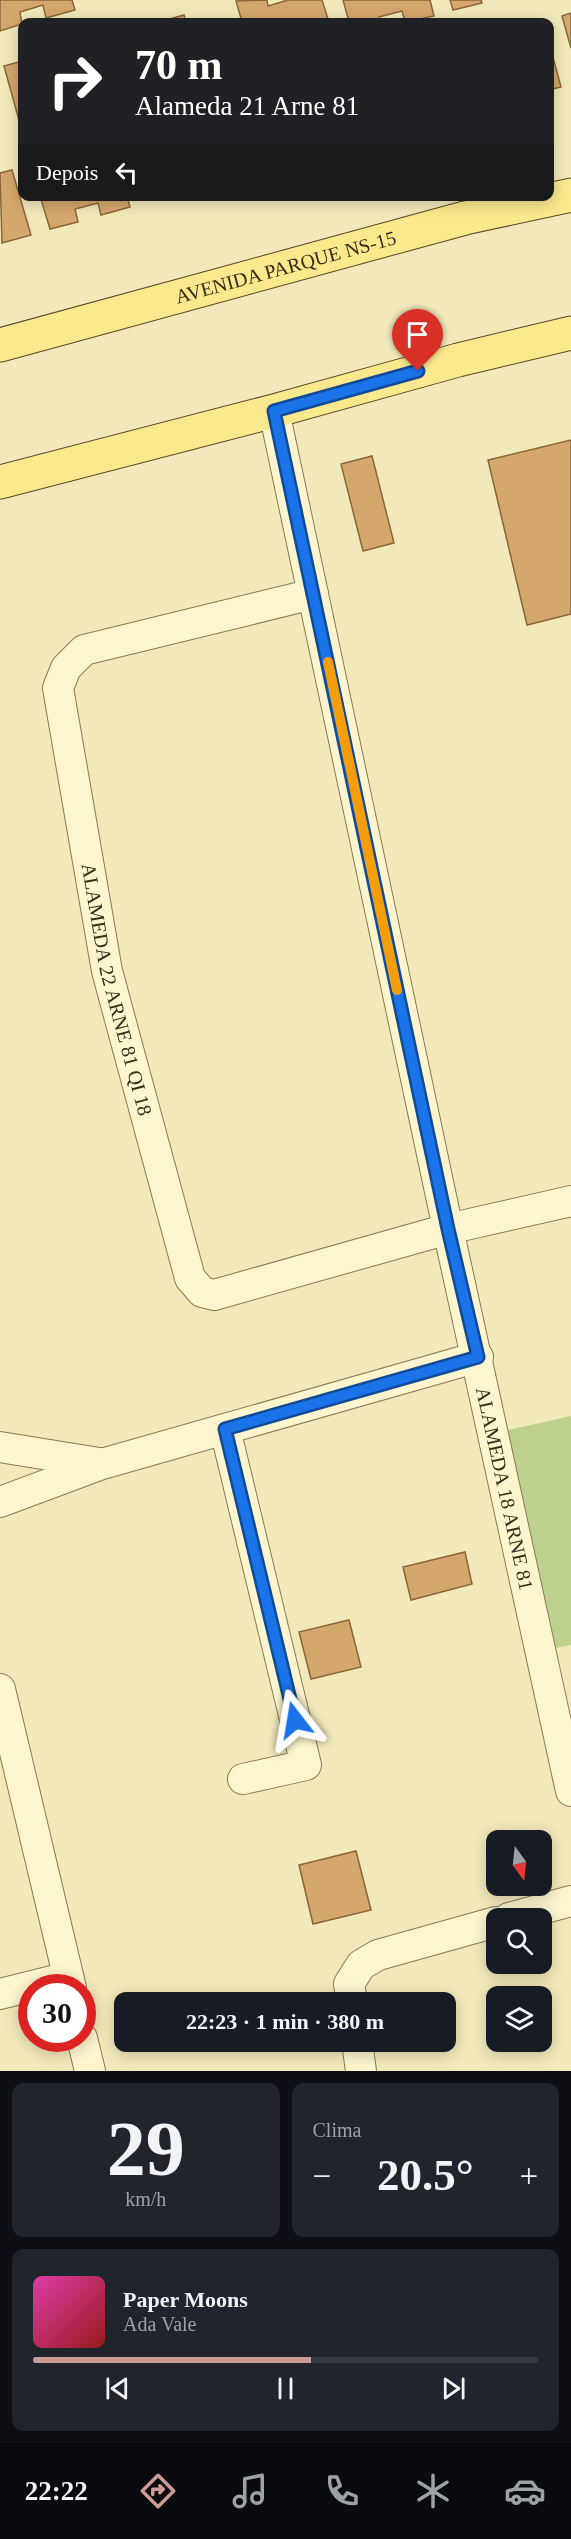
<!DOCTYPE html>
<html lang="pt">
<meta charset="utf-8">
<style>
body{margin:0;font-family:Georgia,serif;background:#20242c;color:#f1f3f6;height:100vh;display:flex;flex-direction:column;font-size:22px;white-space:nowrap}
*{box-sizing:border-box;margin:0}
p{font-size:20px;color:#9ea1a6}
.icon{flex:none;width:33px;height:33px;fill:none;stroke:currentColor;stroke-width:2;stroke-linecap:round;stroke-linejoin:round}
.map{position:relative;height:2071px;overflow:hidden}
.side{display:flex;flex-direction:column;gap:12px;padding:12px;background:#0d0f14;flex:1}
.side>*{flex:none}
.banner{position:absolute;left:18px;top:18px;width:536px;height:183px;border-radius:12px;box-shadow:0 3px 15px #0003;background:#202124;color:#fff;overflow:hidden}
.needle{width:39px;rotate:165deg}
.controls{position:absolute;left:486px;top:1830px;display:grid;gap:12px}
.controls a{display:grid;place-items:center;width:66px;height:66px;border-radius:12px;background:#171b24;box-shadow:0 3px 15px #0003;font-size:30px}
.speed{position:absolute;left:18px;top:1974px;display:flex;gap:12px;font-size:30px;font-weight:700;text-align:center}
.speed>*{display:grid;place-content:center;width:78px;height:78px;border-radius:50%;background:#171b24;box-shadow:0 3px 15px #0003;line-height:1}
.speed .limit{border:9px solid #d22;background:#fff;color:#111}
.pin{position:absolute;display:grid;place-items:center;width:51px;height:51px;color:#fff;margin:-62px -26px;border-radius:50% 50% 50% 0;rotate:-45deg;box-shadow:0 0 6px #0007}
.pin .icon{rotate:45deg}
.me{position:absolute;width:66px;margin:-33px;rotate:346deg;stroke-linejoin:round;filter:drop-shadow(0 0 4px #0008)}
.turn{display:flex;align-items:center;gap:21px;height:126px;padding:0 18px;font-size:27px}
.turn .icon{width:78px;height:78px;stroke-width:2.5}
.turn b{display:block;font-size:42px;line-height:51px}
.then{display:flex;align-items:center;height:57px;padding:0 18px;background:#0003;gap:12px;font-size:22px}
.big{font-size:45px;font-weight:700;line-height:1.1}
.side .widget{flex:1;display:flex;flex-direction:column;justify-content:center;gap:9px;min-width:0;padding:0 21px;border-radius:12px;background:#20242c}
.side .dial{align-items:center;gap:0}
.dial b{font-size:78px;line-height:1}
.song{display:flex;align-items:center;gap:18px}
.cover{width:72px;height:72px;border-radius:9px;background:linear-gradient(135deg,hsl(320 70% 55%),hsl(0 70% 35%))}
.played{height:6px;border-radius:3px;background:linear-gradient(90deg,#cc9b94 55%,#363941 55%)}
.keys{display:flex;justify-content:space-around;direction:ltr}
.heat{display:flex;justify-content:space-between;align-items:center;font-size:33px;direction:ltr}
.side .tiles{flex:1;display:grid;gap:12px;grid-template-columns:1fr 1fr}
.widget:last-child{grid-column:span 2}
.trip{position:absolute;left:114px;top:1992px;width:342px;height:60px;border-radius:12px;background:#171b24;box-shadow:0 3px 15px #0003;font-weight:700;line-height:60px;text-align:center}
.tabs{display:flex;height:96px;justify-content:space-around;align-items:center;background:#090b0e;color:#9ea1a6}
.tabs .icon{width:42px;height:42px}
.tabs .on{color:#cc9b94}
.tabs b{font-size:27px;color:#f1f3f6}
.map>svg:first-child{display:block}
.green{fill:#bed08d}
.building{fill:#d4a76c;stroke:#8b6537;stroke-width:1.5}
.lines{fill:none;stroke-linecap:round;stroke-linejoin:round}
.minor-casing{stroke:#8a7853;stroke-width:32}
.major-casing{stroke:#574528;stroke-width:35}
.minor{stroke:#fcf5ce;stroke-width:30}
.major{stroke:#fae88d;stroke-width:33}
.route-casing{stroke:#114b97;stroke-width:15}
.route{stroke:#1a73e8;stroke-width:10}
.slow{stroke:#f59e0b;stroke-width:10}
.labels{text-anchor:middle;stroke-width:6;stroke-linejoin:round;paint-order:stroke}
.street-label{font-size:20px;fill:#372c19;stroke:#f8f2ca}
</style>
<div class="map">
<svg width="571" height="2071" viewBox="0 0 571 2071">
<rect width="100%" height="100%" fill="#f2e9ba"/>
<!-- green -->
<path class="green" d="M571,1416v229l-21,4 -47,-218z"/>
<!-- building -->
<path class="building" d="M0,0h72l3,10 -29,8 -3,-13 -23,7 2,12 -22,7z
M267,0l1,6 20,-6h34l7,22h-87l-6,-21z
M343,0h87l4,16 -29,6 -3,-11 -23,6 1,5h-31z
M450,0h31l1,3 -29,7z
M571,13v35l-9,-32z
M184,15l2,7h-27z
M549,43l12,44 -12,3z
M22,61v70l-18,-65z
M12,170l19,65 -29,8 -2,-70z
M40,196h87l3,11 -29,8 -3,-12 -23,6 3,13 -28,7z
M571,440v174l-44,11 -39,-165z
M372,456l22,87 -31,8 -22,-87z
M465,1552l7,32 -61,16 -8,-33z
M349,1620l12,47 -50,12 -12,-47z
M356,1851l15,59 -58,14 -14,-59z"/>
<g class="lines">
<!-- minor casing -->
<g class="minor-casing">
<g id="minor">
<path id="s1" d="M274,411l174,818 123,562"/>
<path id="s2" d="M313,594l-229,56 -18,18 -8,20 49,283 83,307 12,14 12,3 234,-66 123,-28"/>
<path d="M225,1429l81,336 -63,14"/>
<path d="M0,1447l99,16"/>
<path d="M0,1502l102,-38 376,-107"/>
<path d="M0,1689l71,299"/>
<path d="M509,1918l62,-17"/>
<path d="M0,1994l68,-17"/>
<path d="M352,2002l-3,-18 12,-19 17,-10 118,-33"/>
<path d="M82,2038l8,33"/>
<path d="M357,2042l4,29"/>
</g>
</g>
<!-- major casing -->
<g class="major-casing">
<g id="major">
<path id="s3" d="M0,345l465,-127 106,-23"/>
<path d="M0,482l274,-71 184,-51 113,-27"/>
</g>
</g>
<!-- minor -->
<use href="#minor" class="minor"/>
<!-- major -->
<use href="#major" class="major"/>
</g>
<g class="lines">
<!-- route casing -->
<g class="route-casing">
<path id="route" d="M295,1720l-70,-291 253,-72 -30,-128 -174,-818 144,-40"/>
</g>
<!-- route -->
<use href="#route" class="route"/>
<!-- slow -->
<path class="slow" d="M328,662l69,328"/>
</g>
<g class="labels">
<!-- street labels -->
<g class="street-label">
<text dy="7" stroke="none"><textPath href="#s3" startOffset="296">AVENIDA PARQUE NS-15</textPath></text>
<text dy="7" stroke="none"><textPath href="#s2" startOffset="590">ALAMEDA 22 ARNE 81 QI 18</textPath></text>
<text dy="7" stroke="none"><textPath href="#s1" startOffset="1102">ALAMEDA 18 ARNE 81</textPath></text>
</g>
</g>
</svg>
<div class="controls">
<a><svg class="needle" viewBox="-14 -14 28 28"><path d="M0-13l5 13h-10z" fill="#e53935"/><path d="M0 13l5-13h-10z" fill="#9ea1a6"/></svg></a>
<a><svg class="icon" aria-label="search" viewBox="0 0 24 24"><circle cx="10" cy="10" r="6"/><path d="M15 15l6 6"/></svg></a>
<a><svg class="icon" aria-label="layers" viewBox="0 0 24 24"><path d="M12 4l9 5-9 5-9-5zM3 14l9 5 9-5"/></svg></a>
</div>
<div class="speed"><div class="limit">30</div></div>
<div class="pin" style="left:418px;top:371px;background:#d93025"><svg class="icon" aria-label="arrive" viewBox="0 0 24 24"><path d="M6 21V4h12l-3 4 3 4H6"/></svg></div>
<svg class="me" style="left:295px;top:1720px" viewBox="-20 -20 40 40"><path d="M0-17L14 15 0 8-14 15z" fill="#1a73e8" stroke="#fff" stroke-width="4"/></svg>
<div class="trip">22:23 · 1 min · 380 m</div>
<div class="banner">
<div class="turn"><svg class="icon" aria-label="right" viewBox="0 0 24 24"><path d="M7 20v-9h11M14 6l5 5-5 5"/></svg><div><b>70 m</b>Alameda 21 Arne 81</div></div>
<div class="then">Depois<svg class="icon" aria-label="left" viewBox="0 0 24 24"><path d="M17 20v-9H6M10 6l-5 5 5 5"/></svg></div>
</div>
</div>
<section class="side">
<div class="tiles">
<div class="widget dial"><b>29</b><p>km/h</p></div>
<div class="widget"><p>Clima</p>
<div class="heat"><a>−</a><b class="big">20.5°</b><a>+</a></div>
</div>
<div class="widget">
<div class="song"><i class="cover"></i><div><b>Paper Moons</b><p>Ada Vale</p></div></div>
<div class="played"></div>
<div class="keys"><svg class="icon" aria-label="previous" viewBox="0 0 24 24"><path d="M18 5L8 12l10 7zM5 5v14"/></svg><svg class="icon" aria-label="pause" viewBox="0 0 24 24"><path d="M8 5v14M16 5v14"/></svg><svg class="icon" aria-label="next" viewBox="0 0 24 24"><path d="M6 5l10 7-10 7zM19 5v14"/></svg></div>
</div>
</div>
</section>
<nav class="tabs">
<b>22:22</b>
<svg class="icon on" aria-label="directions" viewBox="0 0 24 24"><path d="M12 3l9 9-9 9-9-9zM9 14v-3h6M13 9l2 2-2 2"/></svg>
<svg class="icon" aria-label="music" viewBox="0 0 24 24"><path d="M9 18V5l10-2v13"/><circle cx="6" cy="18" r="3"/><circle cx="16" cy="16" r="3"/></svg>
<svg class="icon" aria-label="phone" viewBox="0 0 24 24"><path d="M5 4h4l2 5-3 2q2 4 5 5l2-3 5 2v4C11 20 4 13 5 4z"/></svg>
<svg class="icon" aria-label="climate" viewBox="0 0 24 24"><path d="M12 3v18M4 7l16 10M4 17L20 7"/></svg>
<svg class="icon" aria-label="car" viewBox="0 0 24 24"><path d="M5 17H2v-5l4-1 3-4h7l3 4 3 1v5h-3M9 17h6M6 11h13"/><circle cx="7" cy="17" r="2"/><circle cx="17" cy="17" r="2"/></svg>
</nav>
